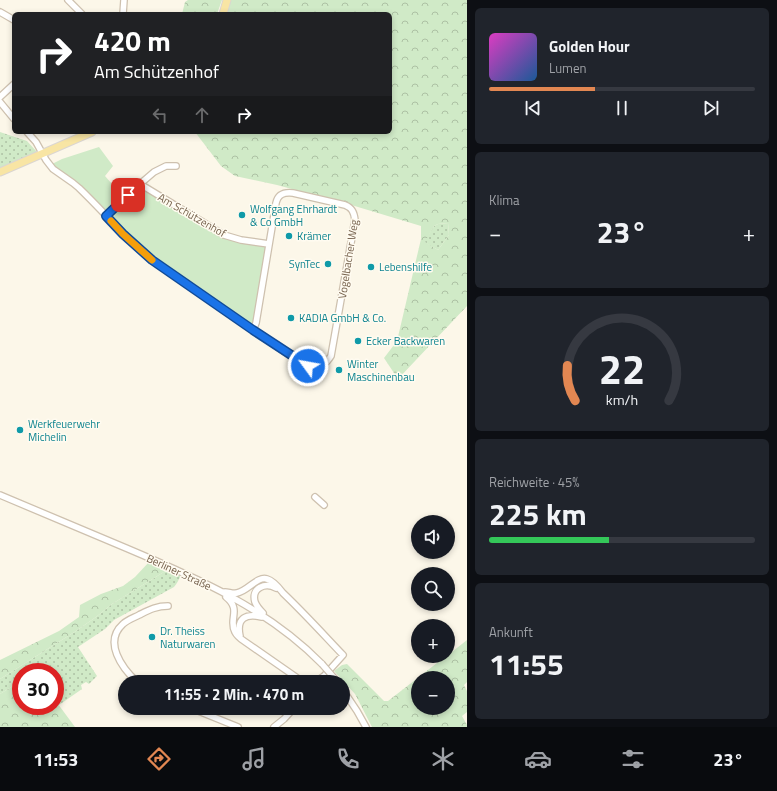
<!DOCTYPE html>
<html lang="de">
<meta charset="utf-8">
<style>
body{margin:0;font-family:"Titillium Web",sans-serif;background:#20242c;color:#f1f3f6;height:100vh;display:flex;flex-direction:column;font-size:15px;white-space:nowrap}
*{box-sizing:border-box;margin:0}
p{font-size:13px;color:#9ea1a6}
.icon{flex:none;width:22px;height:22px;fill:none;stroke:currentColor;stroke-width:2;stroke-linecap:round;stroke-linejoin:round}
.map{position:relative;flex:1;overflow:hidden}
.side{display:flex;flex-direction:column;gap:8px;padding:8px;background:#0d0f14;width:310px}
.side>*{flex:none}
.top-card{position:absolute;left:12px;top:12px;width:380px;height:122px;border-radius:6px;box-shadow:0 2px 6px #0003;background:#202124;color:#fff;overflow:hidden}
.buttons{position:absolute;left:411px;top:515px;display:grid;gap:8px}
.buttons a{display:grid;place-items:center;width:44px;height:44px;border-radius:50%;background:#171b24;box-shadow:0 2px 6px #0003;font-size:20px}
.speed{position:absolute;left:12px;top:663px;display:flex;gap:8px;font-size:20px;font-weight:700;text-align:center}
.speed>*{display:grid;place-content:center;width:52px;height:52px;border-radius:50%;background:#171b24;box-shadow:0 2px 6px #0003;line-height:1}
.speed .limit{border:6px solid #d22;background:#fff;color:#111}
.pin{position:absolute;display:grid;place-items:center;width:34px;height:34px;color:#fff;margin:-17px;border-radius:8px;box-shadow:0 2px 6px #0006}
.me{position:absolute;width:44px;margin:-22px;rotate:302deg;stroke-linejoin:round;filter:drop-shadow(0 0 3px #0008)}
.turn{display:flex;align-items:center;gap:14px;height:84px;padding:0 16px;font-size:18px}
.turn .icon{width:52px;height:52px;stroke-width:2.5}
.turn b{display:block;font-size:28px;line-height:34px}
.lanes{display:flex;align-items:center;height:38px;padding:0 16px;background:#0003;justify-content:center;gap:20px;direction:ltr}
.lanes .off{opacity:.35}
.big{font-size:30px;font-weight:700;line-height:1.1}
.side .tile{flex:1;display:flex;flex-direction:column;justify-content:center;gap:6px;min-width:0;padding:0 14px;border-radius:6px;background:#20242c}
.side .dial{align-items:center;gap:0}
.dial svg{height:104px;overflow:visible;fill:none;stroke:#363941;stroke-width:7;stroke-linecap:round;text-anchor:middle}
.dial text{fill:#f1f3f6;stroke:none}
.song{display:flex;align-items:center;gap:12px}
.cover{width:48px;height:48px;border-radius:6px;background:linear-gradient(135deg,hsl(310 70% 55%),hsl(210 70% 35%))}
.played{height:4px;border-radius:2px;background:linear-gradient(90deg,#e28752 40%,#363941 40%)}
.keys{display:flex;justify-content:space-around;direction:ltr}
.heat{display:flex;justify-content:space-between;align-items:center;font-size:22px;direction:ltr}
.charge{height:6px;border-radius:3px;background:linear-gradient(90deg,#34c759 45%,#363941 0)}
.trip{position:absolute;left:118px;top:675px;width:232px;height:40px;border-radius:20px;background:#171b24;box-shadow:0 2px 6px #0003;font-weight:700;line-height:40px;text-align:center}
.menu{display:flex;height:64px;justify-content:space-around;align-items:center;background:#090b0e;color:#9ea1a6}
.menu .icon{width:28px;height:28px}
.menu .on{color:#e28752}
.menu b{font-size:18px;color:#f1f3f6}
main{display:flex;flex:1;min-height:0}
.map>svg:first-child{display:block}
.grass{fill:url(#grass-dots)}
.forest{fill:url(#forest-crowns);fill-rule:evenodd}
.park{fill:#d0eac7}
.lines{fill:none;stroke-linecap:round;stroke-linejoin:round}
.minor-casing{stroke:#cec1af;stroke-width:8}
.major-casing{stroke:#dbd6d1;stroke-width:9}
.minor{stroke:#fff;stroke-width:5.5}
.major{stroke:#f8e5a4;stroke-width:7}
.minor-bridge-casing{stroke:#cec1af;stroke-width:8;stroke-linecap:butt}
.minor-bridge{stroke:#fff;stroke-width:5.5}
.route-casing{stroke:#114b97;stroke-width:10}
.route{stroke:#1a73e8;stroke-width:7}
.slow{stroke:#f59e0b;stroke-width:7}
.culture-dot{fill:#0f9aa8;stroke:#fffbf0;stroke-width:1.5}
.labels{text-anchor:middle;stroke-width:3;stroke-linejoin:round;paint-order:stroke}
.culture-label{font-size:11px;fill:#0d838f;stroke:#fffbf0;text-anchor:start}
.street-label{font-size:11px;fill:#76624d;stroke:#fffbf0}
</style>
<main>
<div class="map">
<svg width="467" height="727" viewBox="0 0 467 727">
<defs>
<pattern id="grass-dots" width="8" height="8" patternUnits="userSpaceOnUse"><rect width="8" height="8" fill="#d0eac7"/><path d="M2 2h.1M6 6h.1" fill="none" stroke="#adc1a4" stroke-width="1.8" stroke-linecap="round"/></pattern>
<pattern id="forest-crowns" width="20" height="18" patternUnits="userSpaceOnUse"><rect width="20" height="18" fill="#d0eac7"/><path d="M2 6a3 3 0 1 1 6 0M12 15a3 3 0 1 1 6 0" fill="none" stroke="#adc1a4"/></pattern>
</defs>
<rect width="100%" height="100%" fill="#fcf7e9"/>
<!-- grass -->
<path class="grass" d="M0,132l27,9 10,11 -37,16z
M448,223l1,12 -11,15 -14,-8 10,-16 4,-2z
M167,570l14,6c-3,4 -4,8 -7,11l-60,33 -9,9 -27,18 19,29 -8,8 -3,-2 -5,3 1,4 -23,16 -4,-5v-28h-34v9l-21,13v-15l76,-48 20,-14 16,-13z"/>
<!-- forest -->
<path class="forest" d="M188,0h34l-5,14h-35l3,-12z
M229,0h238v306l-69,73 -14,-21 13,-17 24,-102v-13l-73,-22 -71,-19 -42,-9 -14,-10 -26,-34h195v-118h-166zM448,223l1,12 -11,15 -13,-8 9,-16 4,-2z
M149,562l18,8 -55,34 -16,13 -20,14 -76,48v-19l59,-29 20,-14 1,-12 21,-11 22,-8 12,-9z
M467,640v42l-3,3 3,6v21l-5,4 5,9v2h-95l-17,-33 -21,-23 8,-6 5,-1 37,37h4l58,-45h2v-1zM418,678h30v30h-30z
M21,681v25h34v-6l20,27h-75v-33z"/>
<!-- park -->
<path class="park" d="M99,147l14,19 -8,10 22,25 14,-13 102,54 29,4 -16,90 -111,-80 -19,-16 -54,-56 -24,-18 14,-7z"/>
<g class="lines">
<!-- minor casing -->
<g class="minor-casing">
<path id="minor" d="M68,0l14,14
M0,12l14,8
M123,14l1,-14
M0,97l14,-13
M0,102l14,17
M27,132l9,10 10,18 7,9 20,14 6,5c23,22 43,46 67,67 14,12 31,22 47,33 24,17 48,34 72,50 10,7 36,27 46,29 9,1 16,-4 20,-11l24,-136c-1,-8 -3,-12 -10,-15l-52,-12c-9,-1 -15,1 -17,10l-20,120 -3,7
M140,184l84,51 17,5 28,4
M106,216l34,-32 14,-12 12,-6h10
M0,495c42,18 84,35 126,53 71,30 141,60 196,116
M315,497l9,8
M225,592c4,0 8,2 12,1 11,-2 20,-17 30,-14 7,2 12,9 16,14 21,20 40,41 60,62l-19,21 -9,6
M226,597c16,13 2,22 9,35 2,4 6,7 9,9l59,41
M263,613c-3,-3 -6,-6 -8,-11 -4,-14 10,-20 21,-14
M240,636c-4,-18 6,-23 22,-19
M137,682c-15,-14 -34,-40 -14,-58 4,-4 10,-6 16,-9 10,-5 17,-9 29,-9
M343,690l14,21 9,16
M191,708l47,19
M274,727l10,-8 10,-11"/>
</g>
<!-- major casing -->
<g class="major-casing">
<path id="major" d="M223,14l4,-14
M0,172l92,-40"/>
</g>
<!-- minor -->
<use href="#minor" class="minor"/>
<!-- major -->
<use href="#major" class="major"/>
<!-- minor-bridge casing -->
<g class="minor-bridge-casing">
<path id="minor-bridge" d="M322,664l13,15"/>
</g>
<!-- minor-bridge -->
<use href="#minor-bridge" class="minor-bridge"/>
</g>
<g class="lines">
<!-- route casing -->
<g class="route-casing">
<path id="route" d="M128,195l-22,21 17,18 29,26 101,70 55,36"/>
</g>
<!-- route -->
<use href="#route" class="route"/>
<!-- slow -->
<path class="slow" d="M111,221l12,13 29,26"/>
</g>
<!-- markers -->
<g class="culture-dot">
<circle cx="242" cy="215" r="4"/>
<circle cx="289" cy="236" r="4"/>
<circle cx="328" cy="264" r="4"/>
<circle cx="371" cy="267" r="4"/>
<circle cx="291" cy="318" r="4"/>
<circle cx="358" cy="341" r="4"/>
<circle cx="339" cy="370" r="4"/>
<circle cx="20" cy="430" r="4"/>
<circle cx="152" cy="637" r="4"/>
</g>
<g class="labels">
<!-- culture labels -->
<g class="culture-label">
<text x="250" y="213">Wolfgang Ehrhardt<tspan x="250" dy="13">&amp; Co GmbH</tspan></text>
<text x="297" y="240">Krämer</text>
<text x="320" y="268" text-anchor="end">SynTec</text>
<text x="379" y="271">Lebenshilfe</text>
<text x="299" y="322">KADIA GmbH &amp; Co.</text>
<text x="366" y="345">Ecker Backwaren</text>
<text x="347" y="368">Winter<tspan x="347" dy="13">Maschinenbau</tspan></text>
<text x="28" y="428">Werkfeuerwehr<tspan x="28" dy="13">Michelin</tspan></text>
<text x="160" y="635">Dr. Theiss<tspan x="160" dy="13">Naturwaren</tspan></text>
</g>
<!-- street labels -->
<g class="street-label">
<text transform="translate(192 215) rotate(30)" y="4">Am Schützenhof</text>
<text transform="translate(348 259) rotate(-81)" y="4">Vogelbacher Weg</text>
<text transform="translate(179 572) rotate(25)" y="4">Berliner Straße</text>
</g>
</g>
</svg>
<div class="buttons">
<a><svg class="icon" aria-label="sound" viewBox="0 0 24 24"><path d="M4 9h4l5-4v14l-5-4H4zM17 9q2 3 0 6"/></svg></a>
<a><svg class="icon" aria-label="search" viewBox="0 0 24 24"><circle cx="10" cy="10" r="6"/><path d="M15 15l6 6"/></svg></a>
<a>+</a>
<a>−</a>
</div>
<div class="speed"><div class="limit">30</div></div>
<div class="pin" style="left:128px;top:195px;background:#d93025"><svg class="icon" aria-label="arrive" viewBox="0 0 24 24"><path d="M6 21V4h12l-3 4 3 4H6"/></svg></div>
<svg class="me" style="left:308px;top:366px" viewBox="-20 -20 40 40"><circle r="17" fill="#1a73e8" stroke="#fff" stroke-width="3"/><path d="M0-11L8 9 0 5-8 9z" fill="#fff"/></svg>
<div class="trip">11:55 · 2 Min. · 470 m</div>
<div class="top-card">
<div class="turn"><svg class="icon" aria-label="right" viewBox="0 0 24 24"><path d="M7 20v-9h11M14 6l5 5-5 5"/></svg><div><b>420 m</b>Am Schützenhof</div></div>
<div class="lanes"><svg class="icon off" aria-label="left" viewBox="0 0 24 24"><path d="M17 20v-9H6M10 6l-5 5 5 5"/></svg><svg class="icon off" aria-label="ahead" viewBox="0 0 24 24"><path d="M12 20V5M6 11l6-6 6 6"/></svg><svg class="icon" aria-label="right" viewBox="0 0 24 24"><path d="M7 20v-9h11M14 6l5 5-5 5"/></svg></div>
</div>
</div>
<section class="side">
<div class="tile">
<div class="song"><i class="cover"></i><div><b>Golden Hour</b><p>Lumen</p></div></div>
<div class="played"></div>
<div class="keys"><svg class="icon" aria-label="previous" viewBox="0 0 24 24"><path d="M18 5L8 12l10 7zM5 5v14"/></svg><svg class="icon" aria-label="pause" viewBox="0 0 24 24"><path d="M8 5v14M16 5v14"/></svg><svg class="icon" aria-label="next" viewBox="0 0 24 24"><path d="M6 5l10 7-10 7zM19 5v14"/></svg></div>
</div>
<div class="tile"><p>Klima</p>
<div class="heat"><a>−</a><b class="big">23°</b><a>+</a></div>
</div>
<div class="tile dial"><svg viewBox="0 0 100 80">
<path d="M14 69A42 42 0 1 1 86 69"/>
<path d="M14 69A42 42 0 0 1 8 42" stroke="#e28752"/>
<text x="50" y="56" font-size="32" font-weight="700">22</text>
<text x="50" y="72" font-size="11">km/h</text>
</svg></div>
<div class="tile"><p>Reichweite · 45%</p><b class="big">225 km</b><div class="charge"></div></div>
<div class="tile"><p>Ankunft</p><b class="big">11:55</b></div>
</section>
</main>
<nav class="menu">
<b>11:53</b>
<svg class="icon on" aria-label="directions" viewBox="0 0 24 24"><path d="M12 3l9 9-9 9-9-9zM9 14v-3h6M13 9l2 2-2 2"/></svg>
<svg class="icon" aria-label="music" viewBox="0 0 24 24"><path d="M9 18V5l10-2v13"/><circle cx="6" cy="18" r="3"/><circle cx="16" cy="16" r="3"/></svg>
<svg class="icon" aria-label="phone" viewBox="0 0 24 24"><path d="M5 4h4l2 5-3 2q2 4 5 5l2-3 5 2v4C11 20 4 13 5 4z"/></svg>
<svg class="icon" aria-label="climate" viewBox="0 0 24 24"><path d="M12 3v18M4 7l16 10M4 17L20 7"/></svg>
<svg class="icon" aria-label="car" viewBox="0 0 24 24"><path d="M5 17H2v-5l4-1 3-4h7l3 4 3 1v5h-3M9 17h6M6 11h13"/><circle cx="7" cy="17" r="2"/><circle cx="17" cy="17" r="2"/></svg>
<svg class="icon" aria-label="filters" viewBox="0 0 24 24"><path d="M4 7h16M4 17h16"/><circle cx="9" cy="7" r="2"/><circle cx="15" cy="17" r="2"/></svg>
<b>23°</b>
</nav>
